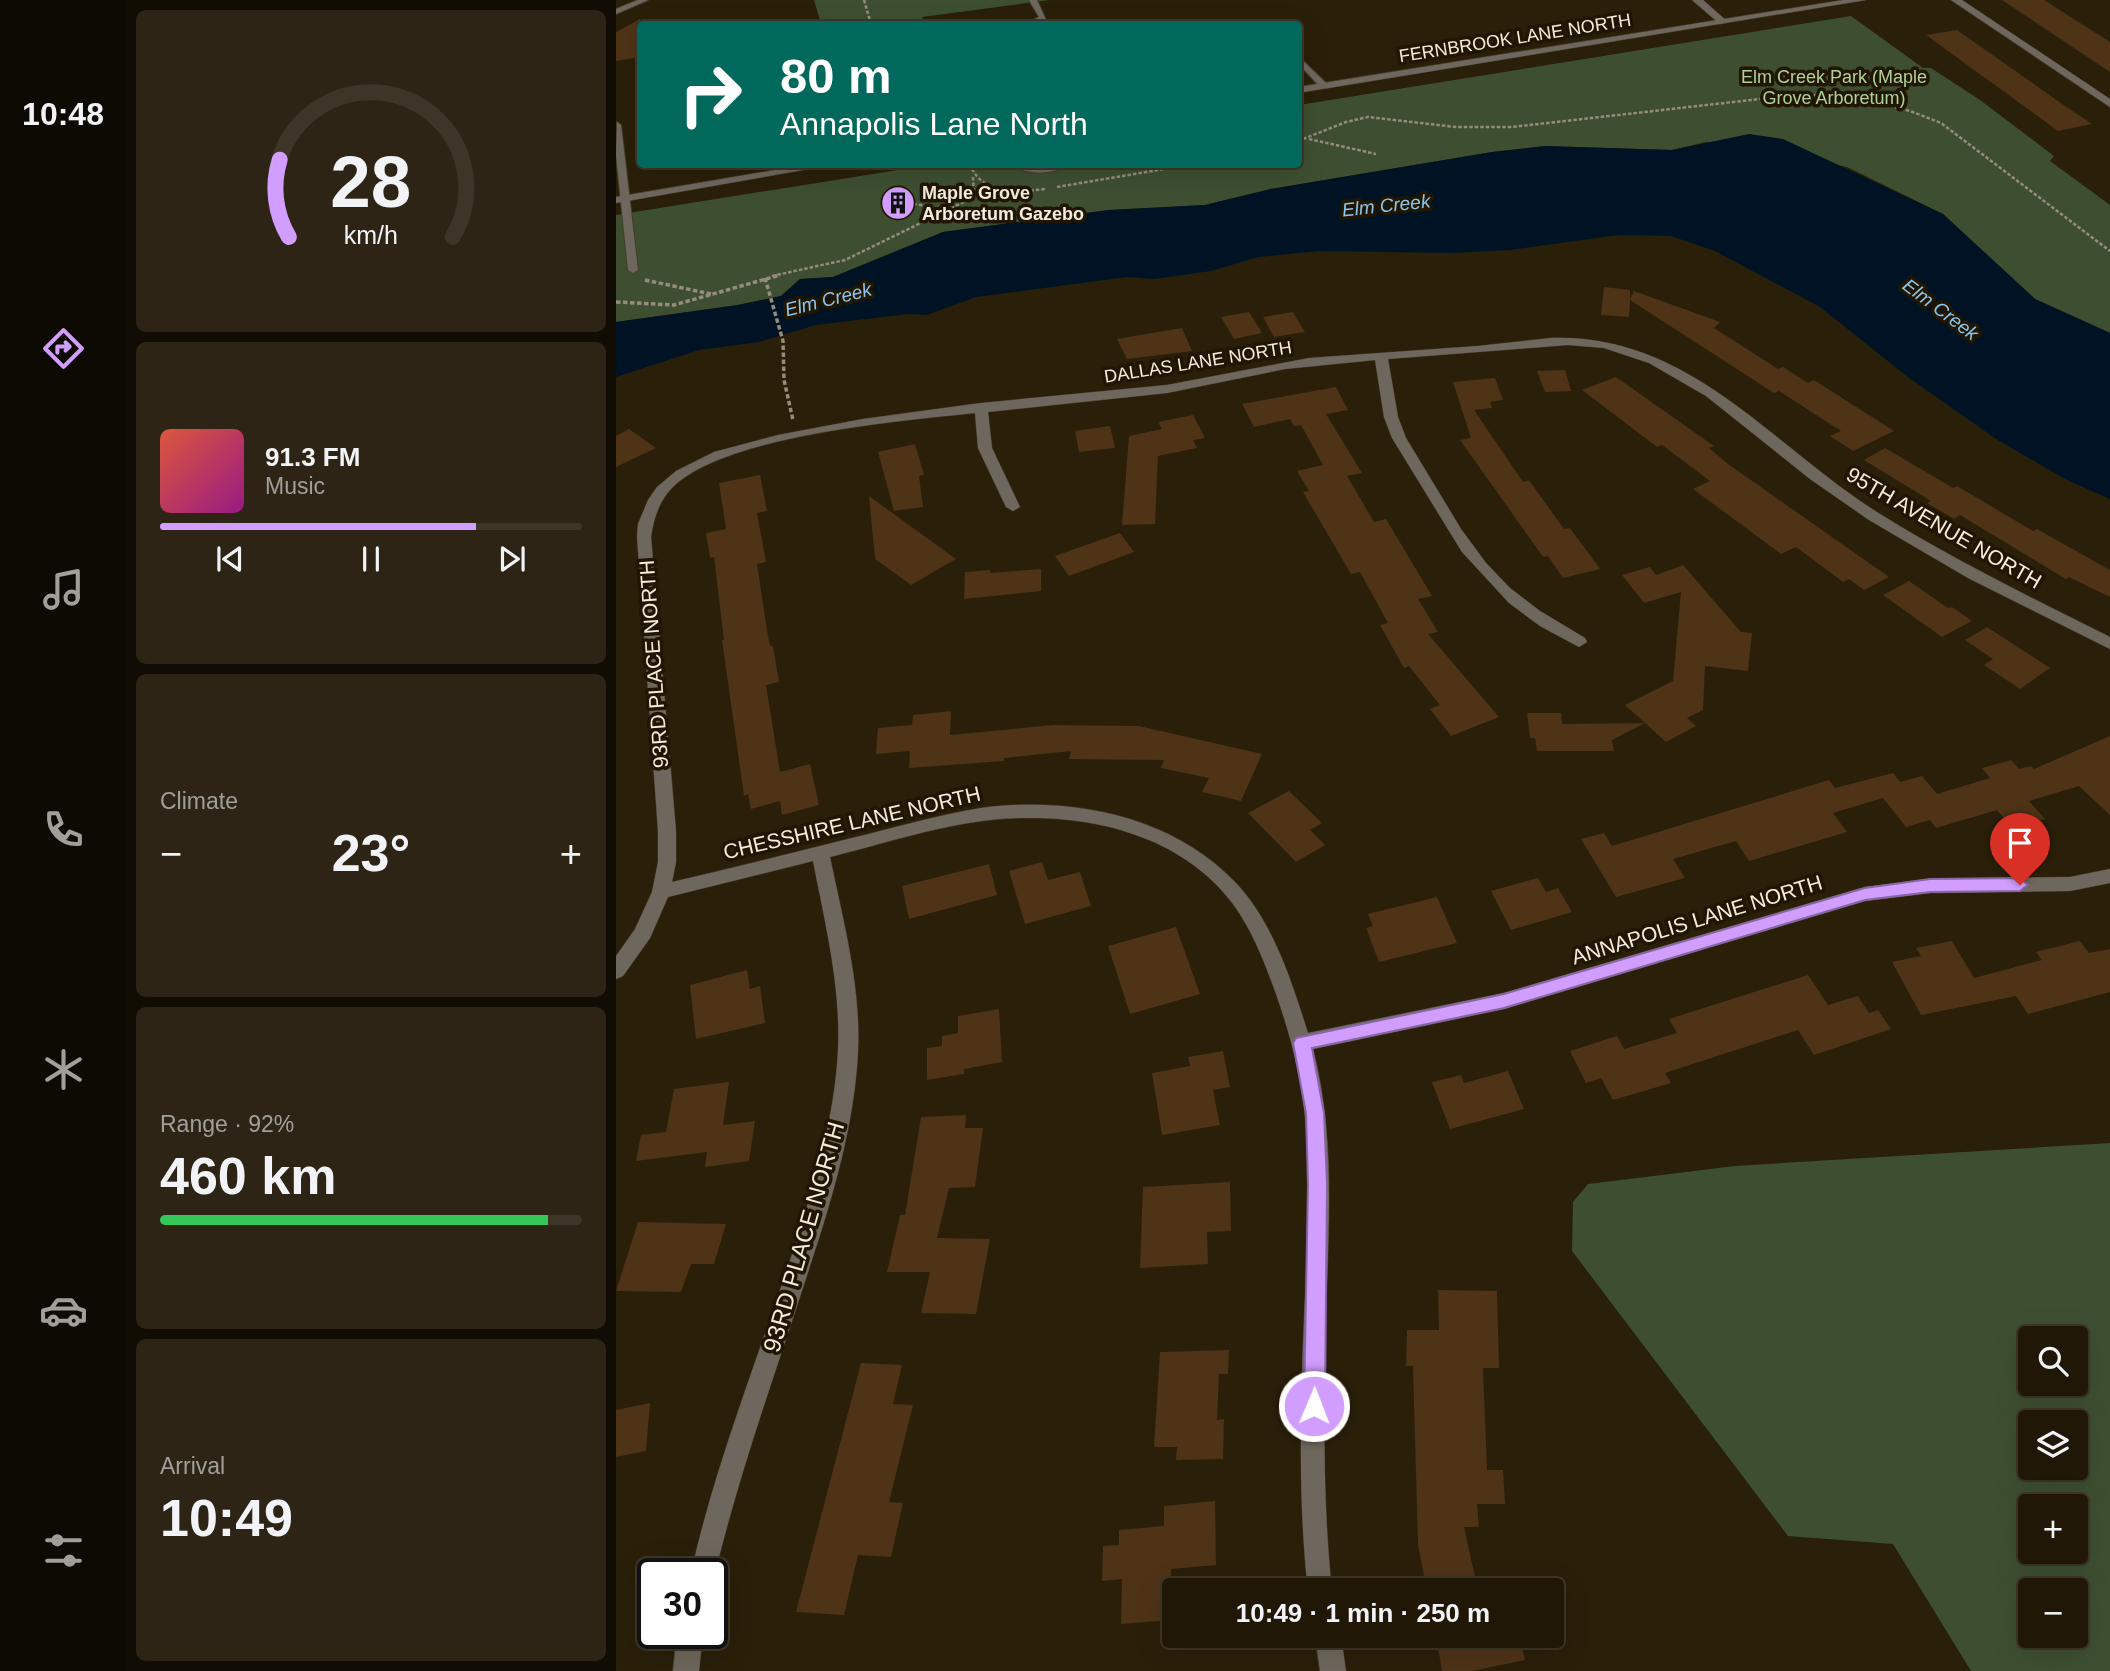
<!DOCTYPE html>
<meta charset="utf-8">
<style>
body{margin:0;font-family:Arial,sans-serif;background:#2d2415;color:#f1f3f6;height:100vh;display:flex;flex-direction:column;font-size:26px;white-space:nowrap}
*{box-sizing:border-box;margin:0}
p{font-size:23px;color:#a29f9b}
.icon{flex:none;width:38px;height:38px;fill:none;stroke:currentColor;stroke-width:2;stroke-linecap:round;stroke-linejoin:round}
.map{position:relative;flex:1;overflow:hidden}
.details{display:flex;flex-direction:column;gap:10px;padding:10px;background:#120d04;width:490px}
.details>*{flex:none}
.banner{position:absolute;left:21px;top:21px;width:665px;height:147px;border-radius:7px;box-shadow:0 7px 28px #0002,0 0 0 2px #3d3628;background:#00695c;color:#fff;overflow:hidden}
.fabs{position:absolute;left:1402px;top:1326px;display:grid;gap:14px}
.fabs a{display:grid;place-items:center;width:70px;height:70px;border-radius:7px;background:#201707;box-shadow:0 7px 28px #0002,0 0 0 2px #3d3628;font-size:35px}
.speed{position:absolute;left:21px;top:1558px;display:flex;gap:14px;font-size:35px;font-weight:700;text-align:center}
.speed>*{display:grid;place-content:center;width:91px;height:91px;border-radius:50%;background:#201707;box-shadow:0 7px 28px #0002,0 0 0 2px #3d3628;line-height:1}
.speed .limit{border:4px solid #111;border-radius:10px;background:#fff;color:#111}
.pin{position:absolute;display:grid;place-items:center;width:60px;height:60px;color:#fff;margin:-72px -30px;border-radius:50% 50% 50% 0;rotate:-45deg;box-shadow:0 0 7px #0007}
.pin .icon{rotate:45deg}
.me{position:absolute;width:77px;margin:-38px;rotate:1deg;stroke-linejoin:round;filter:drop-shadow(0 0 5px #0008)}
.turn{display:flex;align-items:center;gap:24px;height:147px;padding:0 28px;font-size:32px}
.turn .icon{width:91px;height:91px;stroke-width:2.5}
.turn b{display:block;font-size:49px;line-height:60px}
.big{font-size:52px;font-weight:600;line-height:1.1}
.details .card{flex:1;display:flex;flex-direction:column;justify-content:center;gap:10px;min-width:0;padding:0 24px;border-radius:10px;background:#2d2415}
.details .dial{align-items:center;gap:0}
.dial svg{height:182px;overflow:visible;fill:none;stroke:#3d3628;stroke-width:7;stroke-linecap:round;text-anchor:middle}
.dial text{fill:#f1f3f6;stroke:none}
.song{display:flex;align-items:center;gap:21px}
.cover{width:84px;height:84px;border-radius:10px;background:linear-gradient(135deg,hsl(10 70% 55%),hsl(310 70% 35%))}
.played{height:7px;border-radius:4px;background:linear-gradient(90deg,#d19dfe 75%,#3d3628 75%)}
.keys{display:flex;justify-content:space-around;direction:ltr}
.heat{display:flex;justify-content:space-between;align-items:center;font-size:38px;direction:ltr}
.charge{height:10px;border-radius:5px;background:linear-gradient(90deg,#34c759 92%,#3d3628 0)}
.trip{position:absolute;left:546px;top:1578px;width:402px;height:70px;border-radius:7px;background:#201707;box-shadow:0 7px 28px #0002,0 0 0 2px #3d3628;font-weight:600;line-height:70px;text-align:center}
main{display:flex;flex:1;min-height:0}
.tabs{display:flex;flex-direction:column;width:126px;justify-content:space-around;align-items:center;background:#0d0903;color:#a29f9b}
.tabs .icon{width:49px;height:49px}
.tabs .active{color:#d19dfe}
.tabs b{font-size:32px;color:#f1f3f6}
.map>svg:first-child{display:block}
.green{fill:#3e4f31;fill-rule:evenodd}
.water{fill:#001324}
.building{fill:#4e3317}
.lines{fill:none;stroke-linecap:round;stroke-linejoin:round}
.service-casing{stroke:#463c27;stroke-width:2}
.minor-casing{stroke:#463c27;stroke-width:1}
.tertiary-casing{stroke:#463c27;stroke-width:1}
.path-far1{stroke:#958c7b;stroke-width:2.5;stroke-dasharray:3.5 2;stroke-linecap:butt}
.path{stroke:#958c7b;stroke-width:3.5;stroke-dasharray:4.5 2.5;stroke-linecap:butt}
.service{fill:#6e675d;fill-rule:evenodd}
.minor{fill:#6e675d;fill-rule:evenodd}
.tertiary{fill:#6e675d;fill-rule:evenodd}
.route{fill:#d19dfe;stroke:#8866a5;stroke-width:2}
.labels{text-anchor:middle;stroke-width:7;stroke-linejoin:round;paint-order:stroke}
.far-street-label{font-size:18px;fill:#f3ecdf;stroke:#201602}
.far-park-label{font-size:18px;fill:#afd298;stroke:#201602}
.far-poi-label{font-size:18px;font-weight:bold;fill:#f3ecdf;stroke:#201602;text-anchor:start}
.far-water-label{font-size:19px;font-style:italic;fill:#8dc5f2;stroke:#201602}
.street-label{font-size:21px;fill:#f3ecdf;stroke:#201602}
.near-street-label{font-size:24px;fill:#f3ecdf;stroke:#201602}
</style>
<main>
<nav class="tabs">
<b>10:48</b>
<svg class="icon active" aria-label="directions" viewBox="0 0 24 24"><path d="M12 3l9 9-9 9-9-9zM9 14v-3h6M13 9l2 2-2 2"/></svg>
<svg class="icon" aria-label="music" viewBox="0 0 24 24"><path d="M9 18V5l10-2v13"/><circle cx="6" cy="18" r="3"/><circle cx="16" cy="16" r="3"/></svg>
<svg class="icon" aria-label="phone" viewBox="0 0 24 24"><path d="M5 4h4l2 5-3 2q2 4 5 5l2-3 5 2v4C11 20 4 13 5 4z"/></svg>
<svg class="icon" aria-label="climate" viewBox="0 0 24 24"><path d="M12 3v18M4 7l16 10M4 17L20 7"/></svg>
<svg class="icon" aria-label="car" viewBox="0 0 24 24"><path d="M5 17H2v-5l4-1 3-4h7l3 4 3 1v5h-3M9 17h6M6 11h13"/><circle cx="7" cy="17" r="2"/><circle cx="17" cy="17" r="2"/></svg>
<svg class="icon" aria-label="filters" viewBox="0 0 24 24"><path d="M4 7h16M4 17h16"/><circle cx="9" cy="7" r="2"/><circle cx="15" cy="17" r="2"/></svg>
</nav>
<section class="details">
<div class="card dial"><svg viewBox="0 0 100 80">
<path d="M14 69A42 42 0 1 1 86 69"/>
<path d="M14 69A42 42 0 0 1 10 35" stroke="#d19dfe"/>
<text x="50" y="56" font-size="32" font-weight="700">28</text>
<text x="50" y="72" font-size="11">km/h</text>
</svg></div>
<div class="card">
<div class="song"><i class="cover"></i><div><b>91.3 FM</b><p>Music</p></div></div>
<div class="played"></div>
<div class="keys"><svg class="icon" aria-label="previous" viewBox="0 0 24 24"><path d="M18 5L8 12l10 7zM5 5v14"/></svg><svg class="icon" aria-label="pause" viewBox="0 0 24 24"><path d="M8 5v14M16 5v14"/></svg><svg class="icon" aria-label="next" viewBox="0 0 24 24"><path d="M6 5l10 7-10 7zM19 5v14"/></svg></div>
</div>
<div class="card"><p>Climate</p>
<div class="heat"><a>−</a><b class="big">23°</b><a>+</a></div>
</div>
<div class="card"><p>Range · 92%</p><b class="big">460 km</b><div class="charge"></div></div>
<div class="card"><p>Arrival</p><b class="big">10:49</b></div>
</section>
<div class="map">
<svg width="1494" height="1671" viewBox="0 0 1494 1671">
<rect width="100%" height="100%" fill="#2a1f09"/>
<!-- green -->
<path class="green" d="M198,0h235l-127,17 3,7h-104z
M1235,16l72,52h8l49,32 74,56 -4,5 60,44v128l-75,-34 -92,-85 -96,-47 -141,-25 -34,8 -127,-4 -53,6 -221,37 -66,16 -96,5 -166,22 -110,45 -33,2 -19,17 -43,9 -122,17v-107l313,-50 369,-1 1,-59z
M1494,1143v528h-139l-78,-127 -105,-8 -216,-285 1,-49 15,-18 147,-18zM1414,1339h46v45h-46zM1414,1423h46v45h-46zM1414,1507h46v45h-46zM1414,1591h46v45h-46z"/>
<!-- water -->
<path class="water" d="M1133,134l34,5 160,75 92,85 75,34v166l-43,-19 -71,-41 -88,-62 -88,-70 -105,-56 -44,-15 -53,-1 -108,15 -58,3 -132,-2 -62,6 -47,14 -57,8 -27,-2 -151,20 -49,18 -19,-1 -92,11 -57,17 -60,8 -83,27v-55l122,-17 43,-9 19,-17 33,-2 110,-45 166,-22 96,-5 66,-16 221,-37 53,-6 127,4z"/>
<!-- building -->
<path class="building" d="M1386,0h42l66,42v30z
M24,19v38l-24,4v-29z
M1341,30l111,78 24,16 -34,7 -132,-96z
M988,287l26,3v9l4,-8 86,31 -6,6 64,41 5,-2 25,16 6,-3 80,51 -41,20 -23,-15 11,-5 -62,-40 -5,2 -144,-93 -1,17 -28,-2z
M633,312l13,21 -28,6 -13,-22z
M677,312l12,20 -31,5 -11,-20z
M566,328l10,23 -65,8 -10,-20z
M949,370l6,21 -26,1 -8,-21z
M1000,377l98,69 -5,2 19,16 161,113 -25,13 -15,-11 -6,3 -47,-35 -15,7 -88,-65 17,-8 -48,-36 -5,2 -75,-57z
M879,378l8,22 -13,2 2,6 -18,2 49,72 6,-2 35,49 6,-1 30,41 -37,9 -15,-22 -5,1 -83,-117 11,-2 -18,-56z
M720,387l12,23 -22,4 36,59 -15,3 27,46 12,-3 46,77 -14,3 20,33 -10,2 71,83 -48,19 -21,-27 10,-4 -31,-39 -5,2 -24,-43 8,-2 -28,-51 -9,2 -48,-82 6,-1 -12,-20 26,-6 -22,-40 -7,1 -4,-7 -36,8 -12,-23z
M577,415l12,23 -12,2 4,8 -39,8 -3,68 -33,1 7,-89 33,-7 -4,-7z
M494,426l5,22 -36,4 -4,-21z
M13,429l27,19 -40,19v-31z
M299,444l9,31 -5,1 4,31 -29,4 -16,-59z
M1269,448l68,40 4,-2 76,45 4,-2 73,41v27l-41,-20 -3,2 -106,-64 -6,4 -27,-16 4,-2 -67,-41z
M144,475l7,36 -10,2 9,49 -9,2 10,66 3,16h3l6,36 -13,3 14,87 30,-8 9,41 -37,10 -2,-14 -29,8 -3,-15 -4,2 -22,-156h2l-10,-83 -4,1 -4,-25 20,-4 -7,-46z
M253,496l87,63 -45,26 -36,-26z
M504,533l14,19 -65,24 -14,-20z
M1067,565l58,67 11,1 -4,38 -43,-5 -2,44 -16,8 9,8 -30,16 -21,-19 -33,17 2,11h-77l-2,-13h-5l-3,-25h34l1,11 83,-1 -20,-18 48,-24 8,-89 -37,11 -22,-28 28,-8 6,8z
M425,569v22l-77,8 1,-27 25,-2v3z
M1293,581l39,27 4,-1 20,14 -30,16 -59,-42z
M1371,627l63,41 -30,21 -36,-24 9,-6 -28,-19z
M335,711l-1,24 103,-10 86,1 123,28 -21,47 -39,-9 7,-14 -48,-10 3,-8 -95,-1 2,-8 -67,7v3l-95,7 1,-17 -34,3 2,-26 34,-3 1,-10z
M1494,736v79l-31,-29 -50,15 16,18 -32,10 -16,-19 -61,18 -6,-8 -24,7 -23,-29 -50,15 14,19 -98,29 -13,-20 -63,18 12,19 -69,19 -35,-58 23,-6 8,13 217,-66 6,8 58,-15 7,9 22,-6 15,18 53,-16 -8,-10 29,-8 8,9 12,-3 3,3z
M673,791l33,32 -12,7 15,15 -29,17 -48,-49z
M426,862l6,18 32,-8 11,34 -66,18 -16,-53z
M373,864l8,31 -88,24 -7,-33z
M922,878l8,14 12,-4 14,24 -61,18 -20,-39z
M821,897l20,46 -78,19 -13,-34 7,-2 -5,-12z
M560,927l24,67 -70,20 -22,-68z
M1336,941l22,37 68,-18 -6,-8 44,-11 9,12 21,-4v43l-82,22 -12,-18 -95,19 -29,-53 29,-6 -5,-8z
M131,970l3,19 10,-3 5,37 -69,16 -6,-54z
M1192,975l20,30 30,-9 11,17 9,-3 13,19 -77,26 -16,-25 -133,43 6,10 -58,17 -12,-22 -15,5 -16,-32 47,-15 7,13 53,-16 -8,-14z
M383,1009l3,53 -38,7v5l-37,6v-32l15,-2v-10l16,-3v-17z
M607,1051l7,36 -17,3 7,35 -58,10 -10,-62 38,-7 -2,-9z
M892,1071l16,38 -74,20 -18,-47 29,-7 3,8z
M113,1082l-6,43 32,-4 -6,40 -44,6 2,-15 -71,9 5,-26 25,-3 8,-43z
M350,1115l-1,13h18l-8,59 -26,1 -12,50 53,1 -14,75 -55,-1 9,-41h-43l13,-57h5l16,-98z
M614,1182l1,49 -24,1 1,32 -68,4 3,-81z
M22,1222l88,2 -12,40h-23l-10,28 -65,-1z
M822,1290l59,1 2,77h-16l4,102h16l2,34h-28l2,23h-15l14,64h-51l-9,-46 -5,-179h-7l1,-36h32z
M613,1350l-1,24h-9l-2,46 7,-1 -1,40 -47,1 1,-13h-23l6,-95z
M245,1363l41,2 -9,39 20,1 -24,97 14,1 -12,54 -33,-2 -14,60 -48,-3z
M34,1403l-4,48 -30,6v-47z
M599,1501l1,64 -45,4v51l-50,4 1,-45 -20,2 1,-35 16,-1v-15l45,-4v-20z
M820,1636h83l6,24 -53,11h-30z"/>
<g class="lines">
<!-- service casing -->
<g class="service-casing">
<path id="service" d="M22,0h10l-32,14v-5z
M413,0h8l9,20 -12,4h-9l14,-7z
M682,56l29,28v4h-6l-23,-25z
M1,122l4,3 17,145 -5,3 -5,-3 -12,-115z
M394,164l26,3 25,-3 3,3c-15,8 -39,8 -54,-3z"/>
</g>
<!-- minor casing -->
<g class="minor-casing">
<path id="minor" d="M1076,0h11l25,22 -8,2z
M1335,0h11l148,99v8z
M934,338c140,-5 221,108 330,176 74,46 152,84 230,123v12l-142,-71 -99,-58 -59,-41 -104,-83 -57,-33 -45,-15 -36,-3 -180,14 10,58 8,21 55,91 25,34 24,25 30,23 45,27 2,4 -8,5 -39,-21 -31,-23 -47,-51 -70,-114 -8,-21 -9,-57 -90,9 -118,24 -179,19 4,36 28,59 -7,4 -7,-4 -28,-59 -3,-35c-75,8 -244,22 -300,72 -15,14 -21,31 -24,52l25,294v31l-4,20c60,-14 120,-29 180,-44 42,-10 85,-23 129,-30 89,-12 190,7 254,74 38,39 57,101 73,151l196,-40 361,-106 65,-8 140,-2 40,-8v14l-40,8 -140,2 -65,8 -361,108 -191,40c22,85 16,173 13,260 -2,94 -4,188 6,282h-24c-8,-72 -8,-144 -6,-217 2,-81 10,-163 4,-245 -3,-47 -15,-93 -31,-138 -11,-30 -23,-61 -42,-87 -47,-63 -127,-86 -202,-86 -69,-1 -136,23 -201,39 13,64 31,128 28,194 -4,88 -35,175 -62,258 -29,87 -59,174 -81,264l-3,7v-7h-21c25,-112 69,-219 104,-328 20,-63 40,-129 43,-195 3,-64 -13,-127 -25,-189l-145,36 -18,41 -27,38 -7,3v-23l19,-27 17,-37 6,-30v-31l-21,-294 1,-13 10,-24 9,-13 19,-16 38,-19 64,-17 85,-16 118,-16 186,-18 142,-27 169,-12z
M61,1633h26l-4,38h-26z
M699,1636h26l5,35h-26z"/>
</g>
<!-- tertiary casing -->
<g class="tertiary-casing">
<path id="tertiary" d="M1227,0h23l-568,93v-6z
M194,164h28l-222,39v-6z"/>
</g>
<!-- path-far1 -->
<path class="path-far1" d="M248,0l7,24
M693,139l67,15
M682,141l48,-19 22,-5 88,10h56l292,-33 70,7 36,10 31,12 169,128
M354,164c6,17 19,23 36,26
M357,177l1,20
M441,187l137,-23
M292,203l32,5 12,-2
M156,276l73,-16 129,-63 71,-8"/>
<!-- path -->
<path class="path" d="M149,278l18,63 1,39 9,40
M29,280l66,14
M0,302l58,3 106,-30"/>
<!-- service -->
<use href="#service" class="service"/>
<!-- minor -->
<use href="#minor" class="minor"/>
<!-- tertiary -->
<use href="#tertiary" class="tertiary"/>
</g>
<!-- route -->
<path class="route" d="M1404,878l8,7 -8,6 -90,1 -65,8 -361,108 -192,40 12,65 3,71 -2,222 -3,7 -8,3 -7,-3 -3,-7 4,-222 -2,-71 -13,-70 3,-5 208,-44 361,-106 65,-9z"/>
<!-- icons -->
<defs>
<g id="building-disc" transform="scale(1.75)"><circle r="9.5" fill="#d19dfe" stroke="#201602"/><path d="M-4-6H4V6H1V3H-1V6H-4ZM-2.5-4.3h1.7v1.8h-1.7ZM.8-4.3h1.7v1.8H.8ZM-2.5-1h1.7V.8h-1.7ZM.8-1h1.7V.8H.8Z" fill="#111"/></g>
</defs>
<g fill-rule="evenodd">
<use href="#building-disc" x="282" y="203"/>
</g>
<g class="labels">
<!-- far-street labels -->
<g class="far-street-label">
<text transform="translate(899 38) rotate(-9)" y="6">FERNBROOK LANE NORTH</text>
<text transform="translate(582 362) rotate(-9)" y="6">DALLAS LANE NORTH</text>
</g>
<!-- far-park labels -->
<g class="far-park-label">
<text x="1218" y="83">Elm Creek Park (Maple<tspan x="1218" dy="21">Grove Arboretum)</tspan></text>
</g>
<!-- far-poi labels -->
<g class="far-poi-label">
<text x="306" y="199">Maple Grove<tspan x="306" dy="21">Arboretum Gazebo</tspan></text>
</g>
<!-- far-water labels -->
<g class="far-water-label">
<text transform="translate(770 205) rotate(-6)" y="7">Elm Creek</text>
<text transform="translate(212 299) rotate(-14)" y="7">Elm Creek</text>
<text transform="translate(1325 309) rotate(37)" y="7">Elm Creek</text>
</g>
<!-- street labels -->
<g class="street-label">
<text transform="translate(1328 528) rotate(30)" y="7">95TH AVENUE NORTH</text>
<text transform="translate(38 664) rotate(-94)" y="7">93RD PLACE NORTH</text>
<text transform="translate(236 823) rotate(-13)" y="7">CHESSHIRE LANE NORTH</text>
<text transform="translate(1081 920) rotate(-17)" y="7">ANNAPOLIS LANE NORTH</text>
</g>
<!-- near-street labels -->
<g class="near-street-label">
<text transform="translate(188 1237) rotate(-74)" y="8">93RD PLACE NORTH</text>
</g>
</g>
</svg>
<div class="fabs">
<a><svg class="icon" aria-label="search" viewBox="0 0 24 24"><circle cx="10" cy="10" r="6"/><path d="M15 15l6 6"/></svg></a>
<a><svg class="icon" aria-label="layers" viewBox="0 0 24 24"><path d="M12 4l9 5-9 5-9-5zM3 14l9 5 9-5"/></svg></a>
<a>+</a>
<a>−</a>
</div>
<div class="speed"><div class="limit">30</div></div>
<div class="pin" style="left:1404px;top:885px;background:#d93025"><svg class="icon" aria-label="arrive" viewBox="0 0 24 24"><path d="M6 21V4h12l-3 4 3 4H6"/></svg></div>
<svg class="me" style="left:698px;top:1406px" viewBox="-20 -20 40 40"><circle r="17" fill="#d19dfe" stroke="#fff" stroke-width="3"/><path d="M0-11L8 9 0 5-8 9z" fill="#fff"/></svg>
<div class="trip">10:49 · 1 min · 250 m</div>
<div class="banner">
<div class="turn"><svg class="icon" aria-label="right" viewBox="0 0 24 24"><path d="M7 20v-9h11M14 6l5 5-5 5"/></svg><div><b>80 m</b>Annapolis Lane North</div></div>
</div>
</div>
</main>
